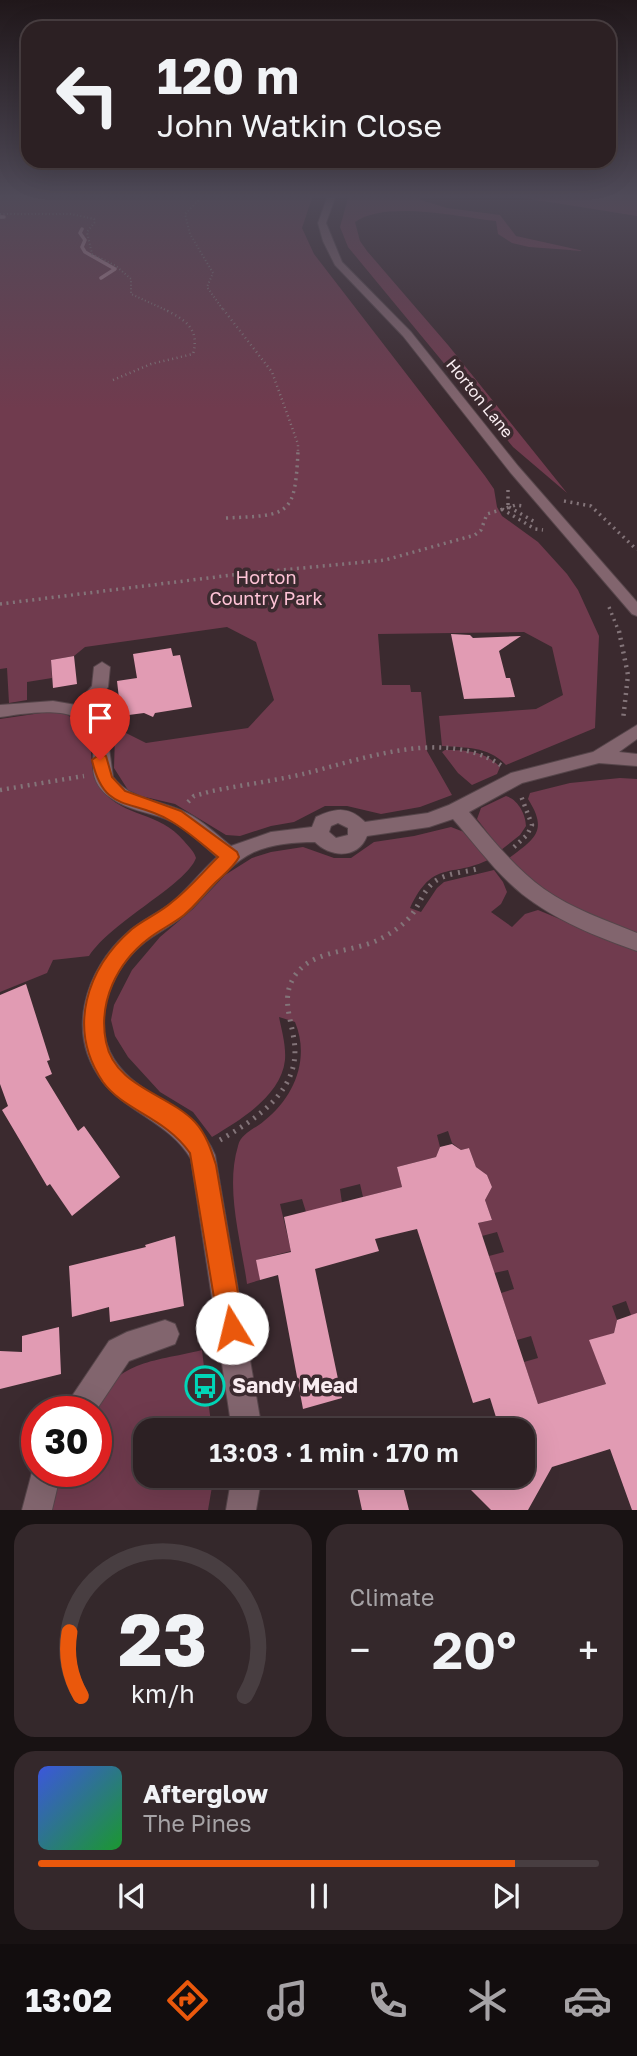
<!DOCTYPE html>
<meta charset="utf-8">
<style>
body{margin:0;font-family:"Golos Text",sans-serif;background:#34282b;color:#f1f3f6;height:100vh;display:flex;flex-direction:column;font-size:26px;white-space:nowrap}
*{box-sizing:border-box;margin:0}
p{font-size:23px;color:#a6a3a6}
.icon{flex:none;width:38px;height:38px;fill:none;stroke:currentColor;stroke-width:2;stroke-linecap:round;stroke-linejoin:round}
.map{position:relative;height:1510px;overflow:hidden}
.side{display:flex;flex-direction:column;gap:14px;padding:14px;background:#181213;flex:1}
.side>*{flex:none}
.hud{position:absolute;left:21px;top:21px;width:595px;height:147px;border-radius:21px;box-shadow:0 7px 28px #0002,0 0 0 2px #483e41;background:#2c2023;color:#f1f3f6;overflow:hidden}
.speed{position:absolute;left:21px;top:1396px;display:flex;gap:14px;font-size:35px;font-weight:700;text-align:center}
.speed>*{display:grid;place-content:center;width:91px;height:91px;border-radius:50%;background:#2c2023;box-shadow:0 7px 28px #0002,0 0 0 2px #483e41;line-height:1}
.speed .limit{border:10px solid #d22;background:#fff;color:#111}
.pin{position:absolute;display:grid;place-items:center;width:60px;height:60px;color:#fff;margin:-72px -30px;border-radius:50% 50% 50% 0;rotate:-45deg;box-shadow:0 0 7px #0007}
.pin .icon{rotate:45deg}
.me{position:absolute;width:77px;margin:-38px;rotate:351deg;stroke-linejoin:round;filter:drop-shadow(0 0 5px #0008)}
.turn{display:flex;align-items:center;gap:24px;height:147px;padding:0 21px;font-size:32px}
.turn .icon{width:91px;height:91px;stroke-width:2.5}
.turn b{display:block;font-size:49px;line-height:60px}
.big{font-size:52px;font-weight:600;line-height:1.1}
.side .widget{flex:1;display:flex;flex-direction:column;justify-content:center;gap:10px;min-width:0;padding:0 24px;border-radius:21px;background:#34282b}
.side .dial{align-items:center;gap:0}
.dial svg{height:182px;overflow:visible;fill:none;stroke:#483e41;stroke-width:7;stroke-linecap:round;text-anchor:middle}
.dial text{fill:#f1f3f6;stroke:none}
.song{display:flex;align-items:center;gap:21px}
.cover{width:84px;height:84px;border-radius:10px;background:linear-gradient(135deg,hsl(230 70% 55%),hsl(130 70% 35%))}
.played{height:7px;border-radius:4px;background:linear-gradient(90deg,#ea580c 85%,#483e41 85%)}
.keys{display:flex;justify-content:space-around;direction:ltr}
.heat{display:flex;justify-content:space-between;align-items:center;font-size:38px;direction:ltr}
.side .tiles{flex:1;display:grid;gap:14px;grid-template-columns:1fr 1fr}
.widget:last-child{grid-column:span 2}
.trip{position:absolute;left:133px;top:1418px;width:402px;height:70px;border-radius:21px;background:#2c2023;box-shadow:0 7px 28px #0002,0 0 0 2px #483e41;font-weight:600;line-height:70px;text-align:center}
.tabs{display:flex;height:112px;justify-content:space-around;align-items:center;background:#120d0e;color:#a6a3a6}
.tabs .icon{width:49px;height:49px}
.tabs .current{color:#ea580c}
.tabs b{font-size:32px;color:#f1f3f6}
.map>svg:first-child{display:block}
.green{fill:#703b4e}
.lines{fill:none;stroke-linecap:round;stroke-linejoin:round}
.stream{stroke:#b58596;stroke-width:3.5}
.building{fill:#e19bb3}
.minor-casing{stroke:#56454a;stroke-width:2}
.path-far4{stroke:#837479;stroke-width:2;stroke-dasharray:1 2.5;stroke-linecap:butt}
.path-far3{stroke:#837479;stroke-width:2.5;stroke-dasharray:1 3.5;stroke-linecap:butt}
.path-far2{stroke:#837479;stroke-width:3.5;stroke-dasharray:2 4.5;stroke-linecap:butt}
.path-far1{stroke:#837479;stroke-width:4.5;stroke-dasharray:2 5;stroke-linecap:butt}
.path{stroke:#837479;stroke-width:5;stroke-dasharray:2 6;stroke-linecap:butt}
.minor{fill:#82656e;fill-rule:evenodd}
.route{fill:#ea580c;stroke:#983908;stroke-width:2}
.labels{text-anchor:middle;stroke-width:7;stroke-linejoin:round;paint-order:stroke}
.far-street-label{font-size:16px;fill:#f9edf1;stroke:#3b2a2f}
.park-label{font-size:18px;fill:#fec3d6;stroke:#3b2a2f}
.near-poi-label{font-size:21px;font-weight:bold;fill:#f9edf1;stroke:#3b2a2f;text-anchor:start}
</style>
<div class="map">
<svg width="637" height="1510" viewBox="0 0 637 1510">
<rect width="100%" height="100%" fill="#3b2a2f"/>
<!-- green -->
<path class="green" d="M0,198h312l-10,30 12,26 171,222 9,13 3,18 5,9 36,26 29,32 11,16 21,46 -4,92 -89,37c-18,-19 -40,-17 -64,-19l-3,-30 97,-7 27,-14 -11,-48 -28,-15 -146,2 4,51h28l1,7h10l6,59 25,44 -32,12 -39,7 -34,-8h-22l-31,16 -23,4 -31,10 -14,-1 -51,-31 -34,-8 -13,-6 -14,-22 1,-33 11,-2 20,10 102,-15 26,-28 -18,-58 -29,-15 -142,20 -11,9 -23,4 1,18 -25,4v18l-18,3 -2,-35 -7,1z
M348,198h74l-4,1 29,9 53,7 16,21 68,15 -55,-4 -17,-4 -14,-9 -2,-13c-37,-4 -110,-21 -141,1l5,19 7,10 81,94 119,148 -54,-46 -165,-200 -8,-20z
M524,198h113v18z
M48,712l18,2 21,14c8,21 -1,43 15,62 22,28 57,21 82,51 5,6 10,10 12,17 -10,27 -84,63 -107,98l-36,4 -6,13 -47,19v-273z
M445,750c21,0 40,1 55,17l-3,7 -25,11 -14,-12 -16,-21z
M620,778l17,1v156c-54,-23 -85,-35 -129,-76 26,-20 41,-27 20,-60l2,-6 40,-10z
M506,796c12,3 20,19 20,30l-6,9 -19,15 -24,-31 4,-11z
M451,827l13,5 26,27c-40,20 -56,-1 -80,49l11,4 16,-24 7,-6 50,-12 9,12 4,10 -6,12 -10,8 21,15 13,-13 13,-4 99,41v368l-6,-4 -5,-14 -14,5 5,14 -3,13 -24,8 16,43 -68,20 -14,-42 14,-4 -7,-22 -14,4 -16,-47 13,-4 -6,-19 -14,3 -5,-17 15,-4 -7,-20 -15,4 -4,-13 14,-3 -7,-20 7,-13 -5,-12 -11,-8 -7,-19 -8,2 -9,-7 -4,-12 -11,4 3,12 -4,10 -39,10 5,20 -39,10 -3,-13 -20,5 2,14 -36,9 -4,-13 -22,5 11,47 -34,9 3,20 -13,4c-6,-44 -22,-95 -9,-138 3,-13 17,-17 26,-25 31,-24 46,-63 31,-99l-16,-5c3,15 7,28 6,43 -4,36 -45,60 -73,77l-19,-25 -33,-20 -32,-35 -13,-21 -4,-16 3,-15 18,-35 28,-33 33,-28 32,-34 27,-17 19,-6 32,-5 31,11h17l23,-16 40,-6z
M202,1350l2,17 -8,3 3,31 9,-1 4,30h-67v45h69l-6,35h-157l4,-27 5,-11h36v-60h-6c29,-53 59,-49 112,-62z"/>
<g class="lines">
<!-- stream -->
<path class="stream" d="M0,217h4
M82,229l-2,4 5,7 -3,7 3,5 30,17 -14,9"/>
</g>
<!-- building -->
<path class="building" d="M451,634l19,1 3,3 48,-2 -22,15 7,27h4l5,19 -51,2z
M171,648l2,8 7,-1 12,52 -37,6 -2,4 -9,-4 -23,3 -4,-35 20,-3 -4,-24z
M74,656l3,28 -24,4 -2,-28z
M26,984l24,76 -3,1 5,13 -7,3 33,54 6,-5 36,51 -48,39 -22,-32 -3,2 -45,-76 6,-4 -8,-22v-89z
M452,1144l9,6 8,-2 7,19 11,8 5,12 -7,13 7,20 -14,3 60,181 68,-20 -17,-44 25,-7 3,-13 20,-7v197h-5l-22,-61 -58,18 -24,43h-37l-24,-24 7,-11h49v-45h-23l-10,-32 -17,5 -56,-174 -42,10 4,12 -64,18 27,129 -39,11 -25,-134 -18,5 -4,-20 35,-8 -7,-35 118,-30 -5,-20 39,-10 4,-10z
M175,1236l9,70 -74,16 -1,-15 -37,10 -3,-51 77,-19 -1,-2z
M59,1327l2,47 -61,15v-38l22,1v-16z
M376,1475h24l9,35h-47l-6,-28z"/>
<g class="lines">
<!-- minor casing -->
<g class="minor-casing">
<path id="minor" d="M327,198h8l-9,25 16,39 69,70 107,134 119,136v14l-5,-2 -122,-142 -107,-136 -68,-71 -12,-24 -5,-18z
M102,662l8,5 -2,20 -18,24 16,16 7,50c18,24 49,23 74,36 16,8 30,22 44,33l40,-14 41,-5 4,-10c20,-9 33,-11 49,5l63,-9 21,-8 62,-32 82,-21 44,-27v14l-18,13 18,2v12l-38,-3 -77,20 -53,29c23,27 46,56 75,77 28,20 62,31 93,44v18c-40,-14 -82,-31 -115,-57 -27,-22 -47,-50 -69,-75l-24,8 -62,9c-9,24 -38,21 -52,6 -21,0 -44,2 -63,11 -26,13 -42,39 -63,58 -13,13 -30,20 -44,31 -31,25 -53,71 -35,110 22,46 84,51 105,103l47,275h-30l-41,-271c-21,-36 -63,-46 -88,-77 -38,-48 -18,-112 24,-149 13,-12 30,-19 44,-30 17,-14 30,-32 46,-46 -16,-14 -32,-30 -51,-38 -18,-7 -39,-9 -55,-21 -31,-22 -10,-45 -21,-68 -13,-27 -67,-16 -90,-13v-12l53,-4 23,4 16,-19 2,-19zM338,823l10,5v7l-12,3 -7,-6 2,-6z
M165,1320l10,4 4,10 -4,10 -46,17 -34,51h-32l5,-10 41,-61 18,-9z
M35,1461l2,11h24l-9,38h-30z
M232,1475h30l-6,35h-30z"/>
</g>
<!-- path-far4 -->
<path class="path-far4" d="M201,198l-16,16 5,20 23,39 -6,14 17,24
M0,214h71l23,5 1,3 -8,10 5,22 24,12 15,13v15l37,17"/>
<!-- path-far3 -->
<path class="path-far3" d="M223,309l49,63 26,72v9
M113,380l38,-16 42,-10c7,-26 -8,-34 -29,-45"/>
<!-- path-far2 -->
<path class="path-far2" d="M508,490v17
M564,501l27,5 46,44
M509,507l26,15
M502,509l33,20 8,1
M226,518c63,-3 69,-1 72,-67
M0,604l240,-30 145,-14 90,-25 6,-5 6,-16 29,-9 8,1
M609,607l10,25"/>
<!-- path-far1 -->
<path class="path-far1" d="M619,631l9,44 -5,45
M0,790l84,-14
M188,802l6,-6 18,-5c30,-6 61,-10 91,-17 61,-15 142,-47 199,-8
M514,847l13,-12 5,-10 -11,-29"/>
<!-- path -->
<path class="path" d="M220,1140c38,-22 82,-51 74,-100 -3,-22 -13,-42 0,-63 17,-28 59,-24 86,-38 12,-6 25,-15 33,-26 7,-10 11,-23 21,-31 13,-10 31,-9 46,-14"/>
<!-- minor -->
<use href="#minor" class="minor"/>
</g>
<!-- sky -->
<linearGradient id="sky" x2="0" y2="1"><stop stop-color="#20171a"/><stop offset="0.48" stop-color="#4f4a58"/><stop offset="1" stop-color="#4f4a58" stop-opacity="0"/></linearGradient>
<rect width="637" height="409" fill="url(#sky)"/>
<!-- route -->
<path class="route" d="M100,754l6,2 6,21 13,14 56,20 56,41 2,5c-5,10 -17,19 -25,27 -10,10 -19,22 -30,31 -11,9 -25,15 -36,24 -31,24 -50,63 -42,103 9,45 61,51 89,80 11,12 16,27 21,43l28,163 -3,9 -9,4 -9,-4 -4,-9 -29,-175c-25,-36 -66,-42 -87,-71 -36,-53 -17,-113 29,-153 12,-10 28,-16 40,-27 17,-13 31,-30 46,-45 -15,-12 -31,-27 -49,-37 -38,-22 -65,-6 -77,-60z"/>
<!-- icons -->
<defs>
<g id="bus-ring" transform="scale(2.0125)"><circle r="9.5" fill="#3b2a2f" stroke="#01d5b7" stroke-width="1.5"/><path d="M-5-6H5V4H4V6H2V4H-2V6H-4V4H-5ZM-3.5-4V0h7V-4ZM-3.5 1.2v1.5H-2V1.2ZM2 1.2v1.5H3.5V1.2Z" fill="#01d5b7"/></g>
</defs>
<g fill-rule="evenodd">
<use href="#bus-ring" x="205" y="1386"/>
</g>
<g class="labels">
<!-- far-street labels -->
<g class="far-street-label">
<text transform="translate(480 398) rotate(51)" y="6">Horton Lane</text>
</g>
<!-- park labels -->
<g class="park-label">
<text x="266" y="584">Horton<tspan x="266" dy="21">Country Park</tspan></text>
</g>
<!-- near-poi labels -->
<g class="near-poi-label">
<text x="232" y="1393">Sandy Mead</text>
</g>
</g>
</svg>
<div class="speed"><div class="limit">30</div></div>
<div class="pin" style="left:100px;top:760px;background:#d93025"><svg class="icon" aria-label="arrive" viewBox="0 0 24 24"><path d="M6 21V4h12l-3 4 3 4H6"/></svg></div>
<svg class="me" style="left:232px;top:1328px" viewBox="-20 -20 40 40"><circle r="19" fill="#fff"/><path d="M0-13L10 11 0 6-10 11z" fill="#ea580c"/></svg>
<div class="trip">13:03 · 1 min · 170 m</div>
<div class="hud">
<div class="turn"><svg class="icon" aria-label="left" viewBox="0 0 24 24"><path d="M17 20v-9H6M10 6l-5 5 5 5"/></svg><div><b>120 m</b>John Watkin Close</div></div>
</div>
</div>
<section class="side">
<div class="tiles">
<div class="widget dial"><svg viewBox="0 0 100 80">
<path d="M14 69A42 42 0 1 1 86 69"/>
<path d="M14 69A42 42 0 0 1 9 41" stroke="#ea580c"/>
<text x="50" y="56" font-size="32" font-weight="700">23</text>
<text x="50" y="72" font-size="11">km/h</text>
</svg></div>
<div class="widget"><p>Climate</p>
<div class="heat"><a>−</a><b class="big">20°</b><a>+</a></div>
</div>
<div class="widget">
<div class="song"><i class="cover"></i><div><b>Afterglow</b><p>The Pines</p></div></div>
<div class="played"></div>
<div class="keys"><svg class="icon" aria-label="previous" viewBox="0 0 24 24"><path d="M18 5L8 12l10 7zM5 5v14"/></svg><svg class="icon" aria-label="pause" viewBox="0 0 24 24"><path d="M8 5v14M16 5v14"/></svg><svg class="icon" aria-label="next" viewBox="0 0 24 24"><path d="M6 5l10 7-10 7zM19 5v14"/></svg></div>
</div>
</div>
</section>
<nav class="tabs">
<b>13:02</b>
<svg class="icon current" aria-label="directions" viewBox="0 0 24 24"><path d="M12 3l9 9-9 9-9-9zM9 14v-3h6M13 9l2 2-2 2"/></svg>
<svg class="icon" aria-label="music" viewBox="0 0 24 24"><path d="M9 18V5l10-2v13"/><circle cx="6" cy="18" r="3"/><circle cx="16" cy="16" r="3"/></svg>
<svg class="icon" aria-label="phone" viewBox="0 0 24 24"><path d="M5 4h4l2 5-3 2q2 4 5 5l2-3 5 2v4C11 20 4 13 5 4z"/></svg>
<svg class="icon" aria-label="climate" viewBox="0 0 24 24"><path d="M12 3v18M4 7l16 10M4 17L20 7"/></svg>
<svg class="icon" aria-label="car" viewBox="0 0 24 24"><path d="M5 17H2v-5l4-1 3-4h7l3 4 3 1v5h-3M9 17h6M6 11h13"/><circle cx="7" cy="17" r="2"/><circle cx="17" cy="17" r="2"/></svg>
</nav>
